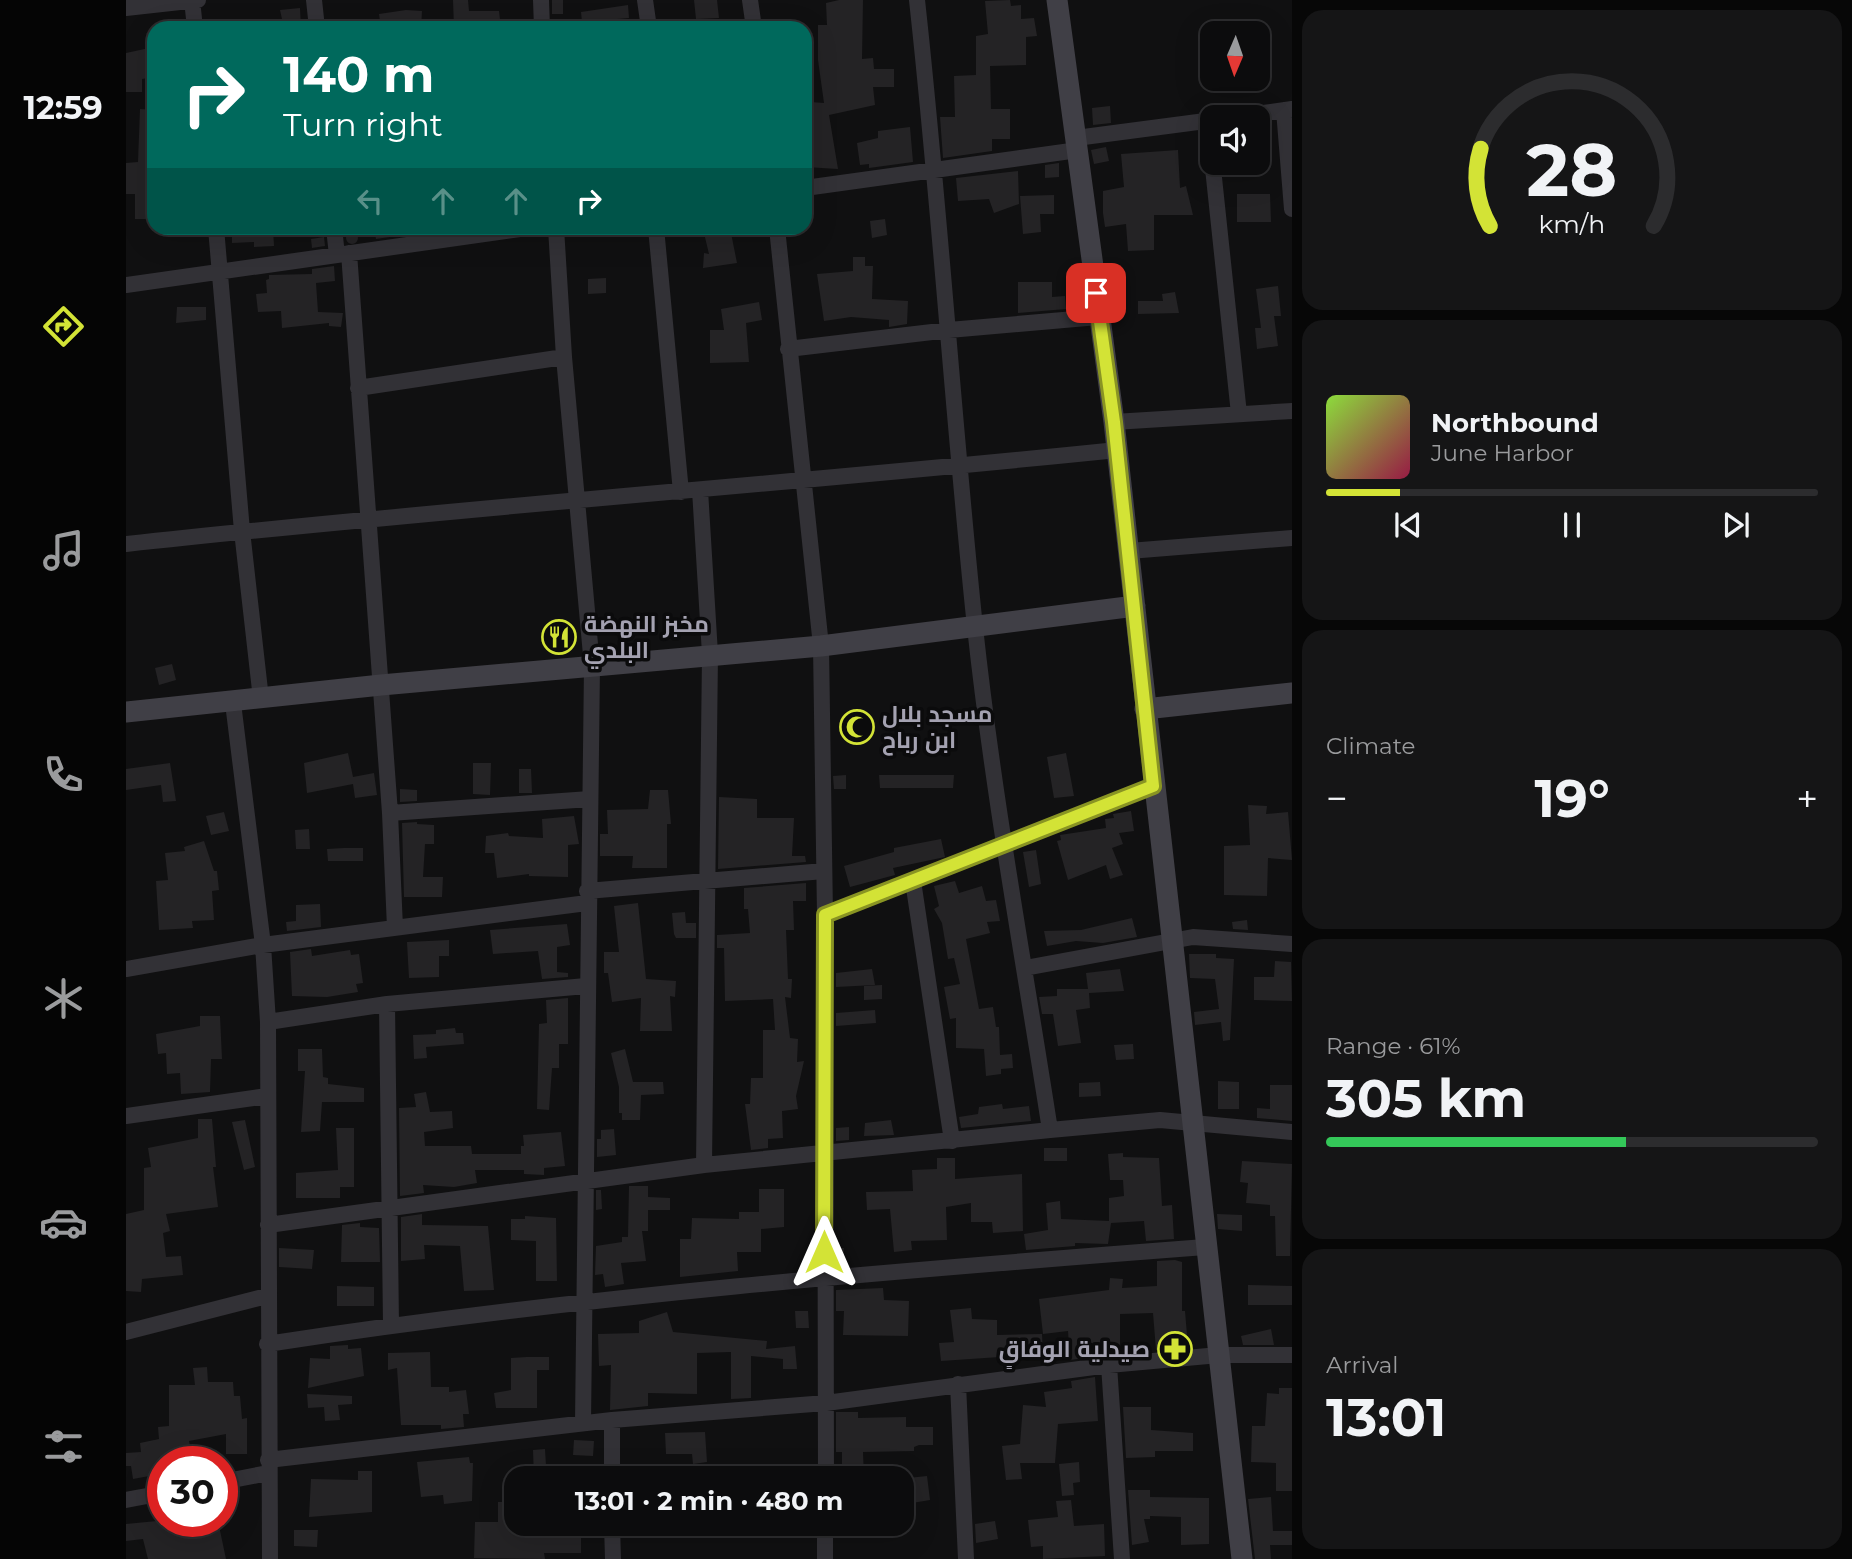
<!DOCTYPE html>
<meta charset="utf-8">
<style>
body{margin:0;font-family:Montserrat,Cairo,sans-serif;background:#151516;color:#f1f3f6;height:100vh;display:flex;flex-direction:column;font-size:26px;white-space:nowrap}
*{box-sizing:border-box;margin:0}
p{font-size:23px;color:#9a9b9d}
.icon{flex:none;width:38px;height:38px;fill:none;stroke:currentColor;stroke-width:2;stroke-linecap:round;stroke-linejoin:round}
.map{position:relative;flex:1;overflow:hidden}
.details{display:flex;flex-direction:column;gap:10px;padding:10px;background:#070707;width:560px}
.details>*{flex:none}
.guide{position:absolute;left:21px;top:21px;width:665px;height:214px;border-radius:21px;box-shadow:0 7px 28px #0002,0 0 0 2px #2c2c2e;background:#00695c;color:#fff;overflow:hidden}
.needle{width:46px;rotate:182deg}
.tools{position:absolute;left:1074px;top:21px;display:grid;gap:14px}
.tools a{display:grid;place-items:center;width:70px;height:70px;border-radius:14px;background:#0c0c0d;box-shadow:0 7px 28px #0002,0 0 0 2px #2c2c2e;font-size:35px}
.speed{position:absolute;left:21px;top:1446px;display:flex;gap:14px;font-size:35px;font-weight:700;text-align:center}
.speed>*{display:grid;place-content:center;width:91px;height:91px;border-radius:50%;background:#0c0c0d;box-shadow:0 7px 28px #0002,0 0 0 2px #2c2c2e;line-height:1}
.speed .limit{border:10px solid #d22;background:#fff;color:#111}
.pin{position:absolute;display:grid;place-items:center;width:60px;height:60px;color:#fff;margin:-30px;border-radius:14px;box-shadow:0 4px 10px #0006}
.me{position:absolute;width:77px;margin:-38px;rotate:0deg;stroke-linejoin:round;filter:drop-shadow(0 0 5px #0008)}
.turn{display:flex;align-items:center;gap:24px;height:147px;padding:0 21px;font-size:32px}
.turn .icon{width:91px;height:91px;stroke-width:2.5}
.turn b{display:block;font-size:49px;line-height:60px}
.lanes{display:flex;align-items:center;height:66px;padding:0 21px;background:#0003;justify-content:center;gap:35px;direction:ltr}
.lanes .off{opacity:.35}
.big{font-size:52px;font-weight:700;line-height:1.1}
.details .card{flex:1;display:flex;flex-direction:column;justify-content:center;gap:10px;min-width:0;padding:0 24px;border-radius:21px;background:#151516}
.details .dial{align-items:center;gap:0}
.dial svg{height:182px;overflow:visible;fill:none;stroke:#2c2c2e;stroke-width:7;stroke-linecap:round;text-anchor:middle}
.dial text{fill:#f1f3f6;stroke:none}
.song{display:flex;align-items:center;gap:21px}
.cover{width:84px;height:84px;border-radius:10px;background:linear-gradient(135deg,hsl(90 70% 55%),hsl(340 70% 35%))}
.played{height:7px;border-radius:4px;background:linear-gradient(90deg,#d3e336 15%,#2c2c2e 15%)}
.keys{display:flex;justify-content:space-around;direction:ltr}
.heat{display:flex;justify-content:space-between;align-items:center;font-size:38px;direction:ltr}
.charge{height:10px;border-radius:5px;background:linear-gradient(90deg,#34c759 61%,#2c2c2e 0)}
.trip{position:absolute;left:378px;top:1466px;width:410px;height:70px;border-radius:21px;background:#0c0c0d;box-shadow:0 7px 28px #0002,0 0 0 2px #2c2c2e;font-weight:700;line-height:70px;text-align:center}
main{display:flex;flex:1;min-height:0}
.tab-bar{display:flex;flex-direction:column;width:126px;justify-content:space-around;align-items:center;background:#050505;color:#9a9b9d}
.tab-bar .icon{width:49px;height:49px}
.tab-bar .selected{color:#d3e336}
.tab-bar b{font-size:32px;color:#f1f3f6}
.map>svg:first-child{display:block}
.building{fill:#242325}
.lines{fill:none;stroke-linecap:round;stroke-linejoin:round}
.street{stroke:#323136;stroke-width:16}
.secondary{stroke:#403f46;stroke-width:21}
.route-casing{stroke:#899423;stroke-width:18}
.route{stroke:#d3e336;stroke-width:12}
.labels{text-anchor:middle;stroke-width:7;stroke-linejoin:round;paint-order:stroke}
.poi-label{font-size:23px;font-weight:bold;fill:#a4a2b1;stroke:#0b0b0c;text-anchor:start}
</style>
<main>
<nav class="tab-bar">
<b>12:59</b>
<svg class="icon selected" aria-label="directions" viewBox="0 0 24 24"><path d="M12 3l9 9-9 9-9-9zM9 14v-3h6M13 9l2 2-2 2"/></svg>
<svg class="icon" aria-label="music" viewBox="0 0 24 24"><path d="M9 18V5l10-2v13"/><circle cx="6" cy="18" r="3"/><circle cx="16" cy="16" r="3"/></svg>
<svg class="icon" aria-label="phone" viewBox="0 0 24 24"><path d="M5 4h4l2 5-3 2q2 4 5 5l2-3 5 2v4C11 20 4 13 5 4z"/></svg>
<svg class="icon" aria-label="climate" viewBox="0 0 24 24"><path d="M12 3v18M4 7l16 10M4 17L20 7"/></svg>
<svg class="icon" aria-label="car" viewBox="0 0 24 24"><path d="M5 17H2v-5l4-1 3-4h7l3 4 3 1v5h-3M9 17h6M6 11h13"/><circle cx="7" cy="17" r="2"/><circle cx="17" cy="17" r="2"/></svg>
<svg class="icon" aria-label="filters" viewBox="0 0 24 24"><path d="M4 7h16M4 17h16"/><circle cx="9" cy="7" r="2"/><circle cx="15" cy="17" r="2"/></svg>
</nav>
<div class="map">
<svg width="1166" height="1559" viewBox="0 0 1166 1559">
<rect width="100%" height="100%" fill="#101011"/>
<!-- building -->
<path class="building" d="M327,0h15l1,11h30l2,17h-47z
M426,0h11v14h-11z
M568,0h23l2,18 -23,1z
M713,0h24l-1,59 11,-1 1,11h20v18h-21l2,18 -46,10 9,54 -33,-2v-15h5l-3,-32 4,-18 13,1 -6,-43v-35h9l-1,-22z
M884,0l1,6 10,-1v14l13,-1 3,18 -11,1v28l-36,1 1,43h19v30h-18v12l-49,7 -3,-41h15l-1,-41 22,-1v-39l12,-2 -3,-33z
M502,5l1,13 -47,4 -1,-10z
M174,8l1,20h-17l-4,-18z
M280,10l16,1 -1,17h-40l-2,-14z
M28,47v30l-12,2v13h-16v-39z
M984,106l1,17 -18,2 -1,-17z
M14,109l14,1v50h-3l3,59h-19v-25h-9v-31l12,-1z
M784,127l3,35 -44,6v-4l-9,1 -3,-22 21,-5v-7z
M980,147l3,14 -15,3 -3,-14z
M1052,150l2,38 6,-2 7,29h-39v35l-26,1 -2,-27 -21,3 -2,-14v-22l21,-4 -3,-33z
M933,163v14l-14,1v-13z
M892,171l1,33 -25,9 -5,-14 -31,2 -2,-23z
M1111,194h33l1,28h-34z
M928,195v19h-14l1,18 -18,2 -3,-38z
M759,219l2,16 -15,3 -2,-17z
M106,228h41l1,18 -20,1v-5l-22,1z
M248,228h42l1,5 -41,6z
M604,228l7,35 -34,5 1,-15 5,1 -6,-25z
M220 238a6 6 0 1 1 12 0a6 6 0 1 1-12 0Z
M198,237l1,9 -13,2 -1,-9z
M727,257h12v9h8l-1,33 36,2 -1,23 -18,3v-7l-38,-3 -27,4 -7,-47 36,-3z
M208,266l1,15 -19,2 2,29 25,1 -2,14 -12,-1v-3l-47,5 -1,-17 -23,1 -2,-18 11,-1 -1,-13 3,-1v-4l43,-1v-5z
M480,278v15l-18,1v-15z
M892,282h34v15l13,-1 1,13 -48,4z
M1152,286l3,30h-7l4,30 -21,3 -2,-21h6l-5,-39z
M1049,292l4,21 -41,1v-13h25l-1,-7z
M633,302l3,18 -16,3 3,39 -39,1v-33h14l-3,-21z
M51,307h29v13l-30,3z
M46,664l4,16 -17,5 -4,-17z
M222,753l5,24 21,-4 3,22 -22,3 -2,-14 -46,9 -3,-30z
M940,753l8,43 -20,2 -7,-41z
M44,763l6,38 -13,1 -2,-17 -35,5v-21z
M347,763h18l-1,32 -17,-1z
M393,769h12l1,24h-13z
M720,775v14h-12l-1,-13z
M753,775h75l-1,13h-73z
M274,789l17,1v11l-17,1z
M524,790h18l3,34h-4v44h-35l1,-12h-33v-22h8l-1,-24 41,-1z
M593,797l38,2v19h37l-2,38h13l1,6 -88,7z
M1122,805l19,1 -1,8 22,-2 4,48 -24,-2 -1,38 -43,-1v-49l26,-1z
M1005,811l3,20 -15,2 4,11 -11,4 11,27 -13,4 -4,-14 -38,15 -11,-39 4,-1 -1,-5 46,-7 -1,-9 9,-1 -1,-4z
M98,812l5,19 -18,4 -5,-19z
M448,816l5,28 -11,1v32l-39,-1v-2l-32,4 -3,-25h-9l1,-17 22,-3 1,3 34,2 -1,-19z
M291,822v2l17,1v19h-9l-2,33h20l-1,20h-38l-2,-74z
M183,829l1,20h-14l-1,-19z
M815,839l4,18 -52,11 2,7 -45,12 -6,-21 50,-14v-4z
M78,841l10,30h3l2,19 -7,1 2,29 -22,1 1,7 -34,2 -3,-49 12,-1 -3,-27 20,-2 -1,-4z
M218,848h19v13h-35l-1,-12z
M910,850l5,34 -12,3 -6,-35z
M829,881l4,12 23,-7 4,15 10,-1 4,21 -13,1 3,11 -24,6 13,70 14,-2 3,20h3l1,28 12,-1 1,14 -12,1v5l-15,2 -2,-27 -28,-1v-30l-6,1 -6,-32 16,-3 -6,-26 -6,1 -6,-36 -8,-14 5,-3 -5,-20z
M680,883v18h-13l1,29h-8l2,49h4l-1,19 -6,-1 5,41 8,1 -1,23 7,-1 -8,35 2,13 -16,2 1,27 -15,1v9l-17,2 -6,-46h5l1,-26h12v-48h12l-2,-31 -48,2 -1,-53h-7v-13l33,-2 -2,-24h-4v-21z
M512,903l8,76 30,2 -1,16 -5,-1 2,35h-32l1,-33 -29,4 -4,-29h-4v-21h15l-5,-46z
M194,904l1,23 -34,4 -1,-9 10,-1v-16z
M559,912l1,11h10v15h-20l-2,-4 -2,-21z
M1006,918l5,19 -34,6 -27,-2 -29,5 -3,-15 37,-1z
M1121,920l1,10 -15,-1 -1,-7z
M441,924l3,21 -13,2v25l11,1v4l-26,2 -4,-28 -45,3 -3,-24z
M323,940v16h-10v21l-30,1 -2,-36z
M185,949l1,7 38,-6 1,5 8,-1 4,29 -7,1 2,8 -31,5 -35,-1 -2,-44z
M1063,954h27v4l18,1 -4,81 -7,1 -2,-19 -26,3 -1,-13 25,-3 -4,-30 -25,-1z
M1149,961l16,1 1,39 -38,-1v-23h20z
M746,969l3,16 -39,2v-14z
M994,969l4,22 -35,2 1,15 -14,2 5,33 -23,3 -5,-32h-11l-3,-17 18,-1v-7h31l-2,-16z
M756,985v14l-18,1v-14z
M442,998v46h-9v24h-7l-3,42 -12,-1 2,-85 8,-1 -1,-23z
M749,1010l1,13 -40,3v-13z
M74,1016h20l2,43h-11l-1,33 -29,2 -1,-21 -13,1 -1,-21 -8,1 -2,-20 44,-8z
M329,1028l1,5h7l1,11 -38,3 1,11 -13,1 -1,-24 23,-1v-4z
M1007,1044l1,15 -18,1 -2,-15z
M172,1049h24l1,28 5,1v6l36,4v14h-42l-2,29 -19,1 4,-61h-7z
M499,1049l8,33h30l1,12 -23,1 -1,25h-18v-7h-3v-26l-8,-34z
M1092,1081l21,1v27h-21z
M974,1082l1,14 -22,1v-14z
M1144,1085h22v36l-35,-3v-10l13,1z
M300,1092l4,20 22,-1 1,17 -29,4 1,14h46l1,8h49v-8h3l-1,-11 38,-3 4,34 -21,2v7l-20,-1v-4h-49l2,13 -23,4 -31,-2 1,8 -24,3 -1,-88 17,-1 -2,-13z
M876,1104l1,5 26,-3 2,15 -70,7 -2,-11 19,-3 1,-7z
M72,1119h14l4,48h-3l5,40 -52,7 4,17 -7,2 3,24 15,-1 2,19 -41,4 -1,13 -15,-1v-77l18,-4v-42l7,-1 -3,-19 50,-10z
M119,1120l10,47 -11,3 -12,-48z
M765,1120l3,15 -30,1 1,-13z
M723,1127v13l-13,1v-13z
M210,1128h18v59h-14v11h-44v-25l42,-3z
M488,1129l2,26 -19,2v-18h4v-9z
M918,1148h23v13h-23z
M997,1153v4l36,1 3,48 10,-1 2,34 -28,2 -2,-20 -33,2 -3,21 -33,-1v3l-49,4 -2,-16 24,-4 -2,-27 14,-2 1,18 48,2v-23l15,-2 -1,-16h-13l-2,-26z
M811,1158h18v21l67,-5 1,57 -30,2 -1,-11h-21v-19l-25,4 1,33 -36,1 1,9 -18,2 -4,-43 -23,1 -1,-18 47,-1 -1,-21 25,-1z
M1116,1161l50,3 -2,92h-14l-1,-40h-5v-11l-24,-2 2,-20 -8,-1z
M503,1186h19v11l22,1v12h-22v21h-6l4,30 -25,2 3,21 -19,3 -2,-13 -8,1 1,-29 26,-4v-5h6z
M633,1189h25v38l-23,2v23h-24l1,19 -58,6v-38h11l1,-21 47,1v-7h20z
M470,1190h5l1,19 -6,1z
M296,1214v11l66,1 6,64 -30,1 -4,-45 -36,-1 1,14 -24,2v-44z
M1091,1214l25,1v16l-24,-2z
M399,1216l31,2 1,63h-21v-40l-25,-1v-21h14z
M234,1223v4l19,1 1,34h-39l1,-37z
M153,1248l35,2 -2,19 -33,-2z
M710,1248h8l-1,18 -7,1z
M1049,1260l7,2v49h3l3,36 -32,3 -3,-37 -33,1v34h-12v7l-38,5 -2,-29 -25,3 -4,-35 70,-9 1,-12 13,1 -1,9 35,-2v-25z
M1122,1285l44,1v19h-44z
M211,1286l37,1v19h-37z
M757,1288l1,12 25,1 -1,35 -65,-1 1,-24h-8v-21z
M845,1308l1,11 25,1v15l45,-1 1,20 -102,7 -2,-18 15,-1 -4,-32z
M669,1311h13l1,17h-13z
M541,1312l6,20 94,9 -1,8 29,-3 2,23h-14v-10l-32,-3v42l-20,1v-47l-34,1v41l-49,-1v13l-38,4 1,-45 -12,1 -1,-32 41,-1v-12z
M1145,1329l3,16h-31l-2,-9z
M222,1345v4l13,-1 3,28 -56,12 2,-30 20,1v-13z
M304,1352l1,35h18v5l17,-2 3,24h-6l1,13 -23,2v-4h-40l-4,-57 -9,2v-17z
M401,1357h22v13h-12v38h-41l-2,-15 17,-3v-32z
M81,1367l1,15h25l1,14h6l2,23 5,-1v36h-21v-20l-37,7 4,20h-30v6l-4,1 1,6 -27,5 -2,-13h-5v-13l15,-1 -1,-9 19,-4 -1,-12 11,-1v-41h26l-2,-17z
M969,1377l3,44 -40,3 -3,39h-35l2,16 -16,1 -4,-34 18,-2 3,-39 23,2 -2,-15 28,-4 -1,-7z
M1153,1388h13v103h-16v-28l-25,-1 1,-36h13l2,-33 12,1z
M181,1394l45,2v8l-14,1 2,15 -15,1 -1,-14 -16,1z
M997,1407h28v23l42,3v18h-38v6l-29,1z
M710,1412h22v6l48,-1v10h27v18h-14l-5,2v4l-51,1 1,27h-22v-27h-6z
M579,1432l2,30 -14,2 -1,-10h-26l-1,-21z
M448,1440l20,1 -1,15 -20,-1z
M419,1449l1,17 22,-2v15l-34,-1 -1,-28z
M343,1457l1,6h3l-1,38 -28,3 -1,-9 -22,2 -4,-35z
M953,1462l1,20 -7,1 1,12 -12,1 -3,-32z
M232,1471h14v41l-63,5 2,-38 47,1z
M801,1476l3,24 -18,3 -4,-25z
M1002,1490h22v7l59,1v46l-28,1v-28l-31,-1v3h-6l5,23 -17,3z
M1145,1497l2,34h19v14h-22l1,14h-16l-7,-60z
M945,1500l3,26 30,-2 1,32 -62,3v-13l-12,1 -3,-27 30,-3 -2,-16z
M372,1502h16v32l52,-5 1,5h14v19h-37l1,6 -71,-1 1,-36h23z
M31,1521h61l8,38h-78l-5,-20 -17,2v-17z
M869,1521l3,18 -22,4 -1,-19z
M168,1530h24l-1,17 -23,-1z"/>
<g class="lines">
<!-- street -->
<path class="street" d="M66,0l3,28
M188,0l3,28
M415,0l1,28
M519,0l4,28
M624,0l4,28
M791,0c23,209 36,418 58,627 18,168 49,335 75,503
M0,8l72,-8
M1158,110l8,99
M1107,117l59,-8
M1082,121l31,293
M950,138l137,-18
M679,188l273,-38
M90,228l26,303 19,168
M208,228l3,27
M430,228l8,129 28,309 -9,757
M530,228l25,264
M651,228l44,418 4,269 1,564
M223,253l41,560 5,115
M0,285l401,-57
M662,349l161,-19 149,-13
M232,388l206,-31
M988,422l178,-11
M574,490l10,164 -6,511
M0,544c330,-36 661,-60 991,-94
M1003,551l163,-13
M107,703l30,242 5,77 2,537
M264,813l200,-14
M787,881l39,260
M461,891l237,-20
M699,915l328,-129
M899,968l168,-31 99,7
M0,969l137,-24 324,-42
M261,1004l4,321
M142,1022l119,-18 199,-18
M0,1116l141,-20
M142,1225l436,-60 346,-35 110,-10 132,12
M0,1332l141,-36
M141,1344c312,-48 624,-73 938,-97
M983,1365l13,194
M832,1384l8,175
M486,1420v59
M142,1460l344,-40 214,-17 283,-38 110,-10h73
M96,1482l46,-9
M0,1500l37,-7
M486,1524l1,35
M699,1559v-35"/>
<!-- secondary -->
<path class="secondary" d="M931,0l57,422 128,1137
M1019,709l147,-16
M0,712l255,-27 440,-39 314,-40"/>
</g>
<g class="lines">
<!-- route casing -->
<g class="route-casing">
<path id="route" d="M698,1252l1,-337 328,-129 -39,-364 -18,-129"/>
</g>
<!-- route -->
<use href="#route" class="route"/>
</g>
<!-- icons -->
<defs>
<g id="restaurant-ring" transform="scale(1.75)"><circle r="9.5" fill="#0b0b0c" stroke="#d3e336" stroke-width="1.5"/><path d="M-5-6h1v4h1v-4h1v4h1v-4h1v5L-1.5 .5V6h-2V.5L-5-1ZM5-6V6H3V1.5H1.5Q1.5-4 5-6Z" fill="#d3e336"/></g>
<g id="mosque-ring" transform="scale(1.75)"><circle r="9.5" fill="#0b0b0c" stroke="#d3e336" stroke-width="1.5"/><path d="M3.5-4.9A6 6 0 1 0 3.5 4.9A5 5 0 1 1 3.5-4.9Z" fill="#d3e336"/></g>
<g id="pharmacy-ring" transform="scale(1.75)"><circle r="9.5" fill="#0b0b0c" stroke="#d3e336" stroke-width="1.5"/><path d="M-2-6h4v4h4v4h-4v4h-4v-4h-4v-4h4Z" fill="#d3e336"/></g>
</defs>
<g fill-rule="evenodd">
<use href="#restaurant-ring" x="433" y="637"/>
<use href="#mosque-ring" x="731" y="727"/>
<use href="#pharmacy-ring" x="1049" y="1349"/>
</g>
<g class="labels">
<!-- poi labels -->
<g class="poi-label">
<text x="458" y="632">مخبز النهضة<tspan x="458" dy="26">البلدي</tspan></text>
<text x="756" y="722">مسجد بلال<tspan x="756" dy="26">ابن رباح</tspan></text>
<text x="1024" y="1357" text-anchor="end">صيدلية الوفاقٍ</text>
</g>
</g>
</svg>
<div class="tools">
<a><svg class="needle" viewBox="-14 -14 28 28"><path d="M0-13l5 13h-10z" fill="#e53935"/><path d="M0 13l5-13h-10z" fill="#9a9b9d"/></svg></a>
<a><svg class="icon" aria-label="sound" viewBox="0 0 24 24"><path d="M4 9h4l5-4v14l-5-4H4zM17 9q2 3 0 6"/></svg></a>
</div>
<div class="speed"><div class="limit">30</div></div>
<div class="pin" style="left:970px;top:293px;background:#d93025"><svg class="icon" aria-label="arrive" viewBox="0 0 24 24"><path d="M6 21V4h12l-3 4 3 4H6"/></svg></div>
<svg class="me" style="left:698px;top:1252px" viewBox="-20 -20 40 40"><path d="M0-17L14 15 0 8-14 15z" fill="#d3e336" stroke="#fff" stroke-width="4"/></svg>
<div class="trip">13:01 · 2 min · 480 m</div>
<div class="guide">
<div class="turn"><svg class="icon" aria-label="right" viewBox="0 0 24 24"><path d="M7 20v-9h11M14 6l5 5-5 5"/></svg><div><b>140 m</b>Turn right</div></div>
<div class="lanes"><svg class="icon off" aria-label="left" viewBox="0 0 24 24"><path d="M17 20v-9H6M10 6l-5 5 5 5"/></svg><svg class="icon off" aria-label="ahead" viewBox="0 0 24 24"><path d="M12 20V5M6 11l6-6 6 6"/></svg><svg class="icon off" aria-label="ahead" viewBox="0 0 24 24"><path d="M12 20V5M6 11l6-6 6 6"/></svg><svg class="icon" aria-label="right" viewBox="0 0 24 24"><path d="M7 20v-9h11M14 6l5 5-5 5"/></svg></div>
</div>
</div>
<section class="details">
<div class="card dial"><svg viewBox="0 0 100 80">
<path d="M14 69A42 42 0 1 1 86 69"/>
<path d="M14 69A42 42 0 0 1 10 35" stroke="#d3e336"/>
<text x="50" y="56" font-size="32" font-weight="700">28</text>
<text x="50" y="72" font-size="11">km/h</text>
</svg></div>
<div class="card">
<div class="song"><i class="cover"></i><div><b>Northbound</b><p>June Harbor</p></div></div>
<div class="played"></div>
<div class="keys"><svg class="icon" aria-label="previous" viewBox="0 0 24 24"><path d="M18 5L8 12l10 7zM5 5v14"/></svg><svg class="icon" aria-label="pause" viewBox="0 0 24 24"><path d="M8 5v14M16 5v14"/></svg><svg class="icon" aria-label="next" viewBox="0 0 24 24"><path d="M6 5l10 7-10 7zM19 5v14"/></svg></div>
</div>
<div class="card"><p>Climate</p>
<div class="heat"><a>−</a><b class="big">19°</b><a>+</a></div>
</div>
<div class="card"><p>Range · 61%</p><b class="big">305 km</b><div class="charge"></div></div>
<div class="card"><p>Arrival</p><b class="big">13:01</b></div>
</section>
</main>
